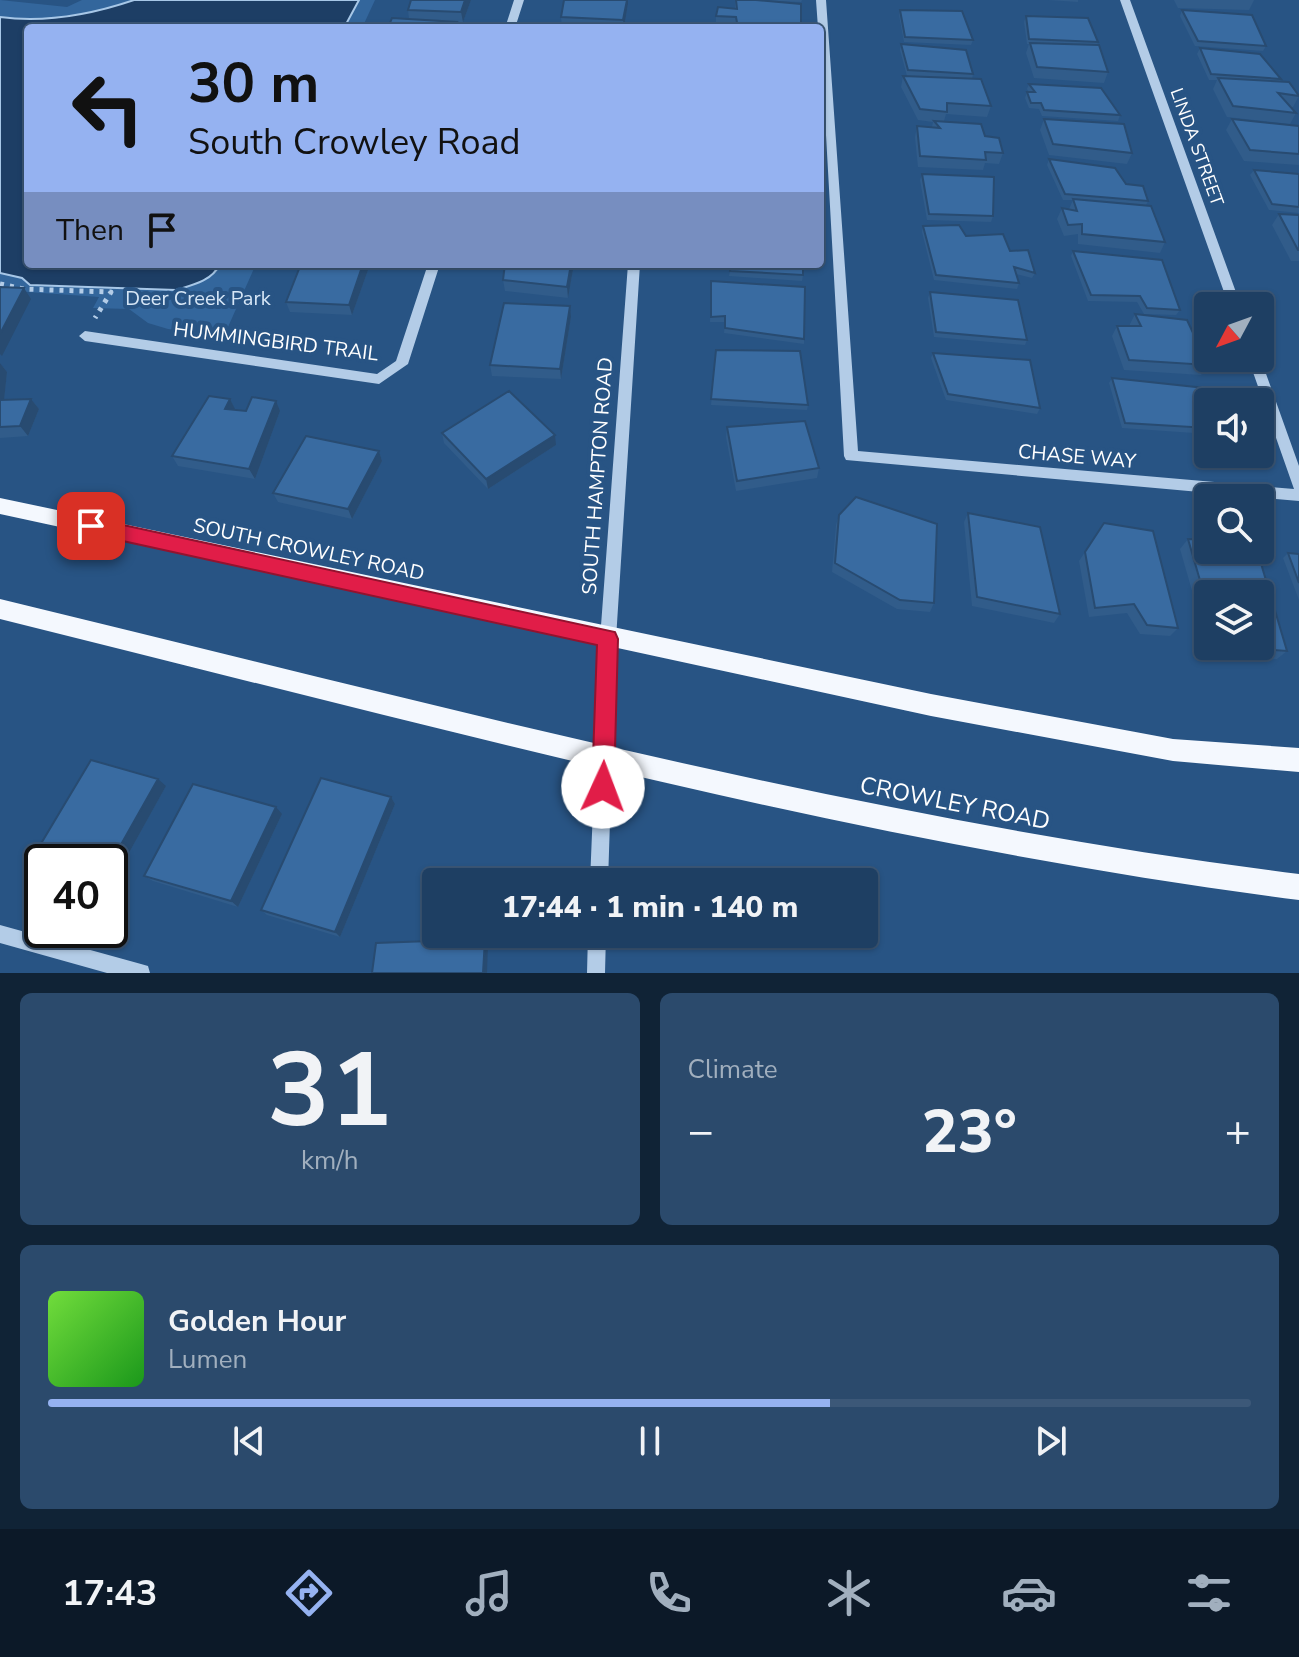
<!DOCTYPE html>
<meta charset="utf-8">
<style>
body{margin:0;font-family:"Nunito Sans",sans-serif;background:#2b4a6c;color:#f1f3f6;height:100vh;display:flex;flex-direction:column;font-size:30px;white-space:nowrap}
*{box-sizing:border-box;margin:0}
p{font-size:26px;color:#a1afbe}
.icon{flex:none;width:44px;height:44px;fill:none;stroke:currentColor;stroke-width:2;stroke-linecap:round;stroke-linejoin:round}
.map{position:relative;height:973px;overflow:hidden}
.drawer{display:flex;flex-direction:column;gap:20px;padding:20px;background:#102336;flex:1}
.drawer>*{flex:none}
.banner{position:absolute;left:24px;top:24px;width:800px;height:244px;border-radius:8px;box-shadow:0 2px 6px #0004,0 0 0 2px #3c5878;background:#95b2f1;color:#111;overflow:hidden}
.needle{width:52px;rotate:229deg}
.fabs{position:absolute;left:1194px;top:292px;display:grid;gap:16px}
.fabs a{display:grid;place-items:center;width:80px;height:80px;border-radius:8px;background:#1e3f63;box-shadow:0 2px 6px #0004,0 0 0 2px #3c5878;font-size:40px}
.speed{position:absolute;left:24px;top:844px;display:flex;gap:16px;font-size:40px;font-weight:700;text-align:center}
.speed>*{display:grid;place-content:center;width:104px;height:104px;border-radius:50%;background:#1e3f63;box-shadow:0 2px 6px #0004,0 0 0 2px #3c5878;line-height:1}
.speed .limit{border:4px solid #111;border-radius:12px;background:#fff;color:#111}
.pin{position:absolute;display:grid;place-items:center;width:68px;height:68px;color:#fff;margin:-34px;border-radius:16px;box-shadow:0 4px 12px #0006}
.me{position:absolute;width:88px;margin:-44px;rotate:2deg;stroke-linejoin:round;filter:drop-shadow(0 0 6px #0008)}
.turn{display:flex;align-items:center;gap:28px;height:168px;padding:0 32px;font-size:36px}
.turn .icon{width:104px;height:104px;stroke-width:2.5}
.turn b{display:block;font-size:56px;line-height:68px}
.then{display:flex;align-items:center;height:76px;padding:0 32px;background:#0003;gap:16px;font-size:30px}
.big{font-size:60px;font-weight:800;line-height:1.1}
.drawer .card{flex:1;display:flex;flex-direction:column;justify-content:center;gap:12px;min-width:0;padding:0 28px;border-radius:12px;background:#2b4a6c}
.drawer .dial{align-items:center;gap:0}
.dial b{font-size:104px;line-height:1}
.song{display:flex;align-items:center;gap:24px}
.cover{width:96px;height:96px;border-radius:12px;background:linear-gradient(135deg,hsl(100 70% 55%),hsl(120 70% 35%))}
.played{height:8px;border-radius:4px;background:linear-gradient(90deg,#95b2f1 65%,#3c5878 65%)}
.keys{display:flex;justify-content:space-around;direction:ltr}
.heat{display:flex;justify-content:space-between;align-items:center;font-size:44px;direction:ltr}
.drawer .tiles{flex:1;display:grid;gap:20px;grid-template-columns:1fr 1fr}
.card:last-child{grid-column:span 2}
.trip{position:absolute;left:422px;top:868px;width:456px;height:80px;border-radius:8px;background:#1e3f63;box-shadow:0 2px 6px #0004,0 0 0 2px #3c5878;font-weight:800;line-height:80px;text-align:center}
.dock{display:flex;height:128px;justify-content:space-around;align-items:center;background:#0c1928;color:#a1afbe}
.dock .icon{width:56px;height:56px}
.dock .active{color:#95b2f1}
.dock b{font-size:36px;color:#f1f3f6}
.map>svg:first-child{display:block}
.green{fill:#33669c}
.water{fill:#1d3e65;stroke:#a7c7e7;stroke-width:2}
.lines{fill:none;stroke-linecap:round;stroke-linejoin:round}
.path{stroke:#b3cce7;stroke-width:5;stroke-dasharray:4 6;stroke-linecap:butt}
.minor{fill:#b3cce7;fill-rule:evenodd}
.major{fill:#f4f8fe;fill-rule:evenodd}
.wall{fill:#315c8a}
.shaded-wall{fill:#284b71}
.building{fill:#396ba1;stroke:#284b71;stroke-width:2}
.route{fill:#e11d48;stroke:#92132f;stroke-width:2}
.labels{text-anchor:middle;stroke-width:8;stroke-linejoin:round;paint-order:stroke}
.far-street-label{font-size:18px;fill:#fff;stroke:#285484}
.park-label{font-size:20px;fill:#d6e6f6;stroke:#285484}
.street-label{font-size:20px;fill:#fff;stroke:#285484}
.near-street-label{font-size:24px;fill:#fff;stroke:#285484}
</style>
<div class="map">
<svg width="1299" height="973" viewBox="0 0 1299 973">
<rect width="100%" height="100%" fill="#285484"/>
<!-- green -->
<path class="green" d="M0,0l67,7 15,-7h293l-13,28h-334v236h228l-32,72 -56,-7 -20,-6 -19,-14 -36,-1 6,-11 -99,-7z"/>
<!-- water -->
<path class="water" d="M134,0h225l-15,28h-316v236h192c-8,17 -27,21 -44,26l-146,-5 -8,-7 -22,-5v-256c46,6 90,-2 134,-17z"/>
<g class="lines">
<!-- path -->
<path class="path" d="M0,284l24,5 87,3 -16,26"/>
<!-- minor -->
<path class="minor" d="M514,0h10l-9,28h-10z
M816,0h10l32,451 436,38 -46,-131 12,-1 39,109v35l-453,-41 -2,-4 -24,-428h-2z
M1120,0h10l111,306h-12z
M428,264h12l-32,100 -29,20 -294,-43 -6,-5 6,-5 292,43 19,-13z
M628,264h12l-24,375 -8,243h-18l10,-243z
M0,925l141,39 7,2 2,7h-43l-107,-30z
M588,934h18l-1,39h-18z"/>
<!-- major -->
<path class="major" d="M0,498l931,196 242,45 126,9v24l-126,-11 -242,-45 -931,-202z
M0,599c429,104 860,220 1299,275v26c-439,-56 -870,-175 -1299,-281z"/>
</g>
<!-- wall -->
<path class="wall" d="M411,0h60l-8,22h-6l1,6h-70l21,-9 -1,-9z
M735,0l65,28 -84,-1v-11l19,-7z
M759,0h43l-1,2z
M1048,0h30v2z
M1174,0h80l-5,10 -71,-2z
M628,4l-4,24h-68h6l-1,-11z
M900,10l73,30 -2,5 -67,-3 -5,-27z
M1182,10l84,36 -3,5 -68,-5 -15,-30z
M1026,16l72,26 -1,3 11,27 -4,11 -70,-5 -8,-25 3,-9h-2l-3,-22z
M901,44l72,30 -1,5 19,27 -4,11 -41,-3 -2,7 41,15 18,17 -4,11 -14,-1 -2,7 -65,-3 -3,-30 2,-11 15,1 1,-5 -15,-2 -17,-33 2,-11h4l-7,-26z
M1200,48l81,31 -1,3 19,14 -6,11h-2l5,6 -6,11 -63,-7 -14,-28 4,-9h-8l-12,-26z
M1029,84l91,31 -2,6 -76,-5 -3,-7 -10,-1 -4,-10 2,-6h2l-2,-3z
M1044,119l88,34 -5,11 -78,-9 -9,-25z
M1232,119l67,7v39l-55,-4 -18,-31z
M1049,159l77,25 22,17 -2,4 19,37 -5,11 -82,-9v-10l-14,2 -7,-17 5,-11 7,1 4,-9h-10l-16,-35z
M1254,170l45,4v39l-30,-3 -19,-35z
M922,174l71,42 -2,6 -64,-2 -7,-40z
M1279,214l20,1v46h-8l-19,-36z
M923,226l43,10 44,15 25,22 -3,5 -16,-4 3,9 -2,6 -83,-9 -12,-48z
M1073,251l107,59 -4,5 -32,-1 -7,-12 -49,-1 -17,-45z
M301,264h65l2,6 -16,45 -62,-3 -4,-10z
M574,264l-6,34 -63,-7 -2,-11z
M730,271l73,4 -1,6 -73,-5z
M711,281l93,58v5l-80,-11 1,-11h-15z
M930,292l97,48 -2,5 -91,-8 -6,-39z
M1135,314l73,51 -7,10 -77,-5 -12,-34 5,-10h13v-2z
M571,317l-10,62 -69,-3 -2,-11z
M716,350l92,55 -1,5 -96,-5z
M933,353l107,55 -3,6 -91,-14 -15,-42z
M0,363l7,9 -3,28 27,-1 8,10 -11,27 -28,2z
M1112,378l96,24v32l-86,-6 -13,-45z
M230,399l5,11 45,1 -25,68 -77,-13 -6,-10z
M727,427l92,41 -2,10 -81,13 -10,-54z
M442,433l114,12 -68,44 -44,-46z
M379,451l3,10 -30,58 -74,-17 -5,-9z
M968,513l92,101 -6,9 -82,-17 -8,-84z
M839,515l95,88 -4,9 -33,-3 -65,-37 4,-47z
M1188,539l99,112 -10,8 -43,-2 -2,-11h28l-52,-52v36l-5,-1 -23,-80z
M1085,552l93,76 -8,8 -30,-2 -13,-21 -38,4 -10,-56z
M1288,553l11,1v46l-16,-42z
M166,786l-51,92 -5,-1v-15h-50l-14,-4 -10,-6z
M391,797l4,7 -55,133 -73,-22 -6,-5z
M282,814l-44,93 -85,-26 -9,-5z"/>
<!-- shaded-wall -->
<path class="shaded-wall" d="M465,0h6l-8,22 -2,-10z
M627,0h1v4l-4,24 -1,-8z
M363,264h3l2,6 -16,45 -3,-10z
M571,264h3l-6,34 -1,-11z
M24,288l7,11 -29,57 -2,-2v-20z
M570,306l1,11 -10,62 -1,-10z
M0,363l7,9 -4,38 -3,-4z
M31,399l8,10 -11,27 -8,-10z
M230,399l5,10 -4,10 -6,-10z
M276,401l4,10 -25,68 -6,-10z
M555,435l1,10 -68,44 -2,-10z
M379,451l3,10 -30,58 -4,-10z
M158,779l8,7 -51,92 -5,-3v-11z
M391,797l4,7 -55,133 -5,-5z
M276,807l6,7 -44,93 -7,-6z
M485,939l3,5 -1,29h-4z"/>
<!-- building -->
<path class="building" d="M411,0h54l-4,12 -53,-2z
M564,0h63l-4,20 -62,-3z
M736,0h20l45,4v22l-8,2h-55l-2,-11 -20,-1 2,-9 19,2z
M900,10l62,1 11,29 -68,-3z
M1182,10l70,5 14,31 -68,-5z
M1026,16l62,2 10,24 -69,-3z
M392,18l65,4 -3,6h-66z
M1030,43l69,2 9,27 -71,-5z
M901,44l65,6 7,24 -65,-4z
M1200,48l60,6 21,25 -70,-5z
M903,76l78,3 10,27 -44,-3v9l-27,-3z
M1218,78l71,4 10,14 -21,-3 18,20 -63,-7z
M1029,84l72,4 19,27 -76,-5 -3,-7h-10l-4,-11h8z
M1044,119l80,5 8,29 -79,-9z
M1232,119l67,7v28l-49,-4z
M934,121l47,3 4,12 14,2 4,15 -18,-1 1,8 -66,-4 -3,-30 23,2z
M1049,159l66,9 11,16 17,2 5,15 -83,-7z
M1254,170l45,4v33l-27,-3z
M922,174l72,3 -1,39 -64,-2z
M1073,199l78,7 14,36 -83,-8v-10l-14,1 -6,-17 15,3z
M1279,214l20,1v35h-1z
M959,225l7,11 37,-2 7,17 18,-1 7,23 -21,-6 5,16 -83,-8 -13,-49z
M1073,251l89,9 18,50 -33,-2 -7,-12 -49,-1z
M301,264h62l-14,41 -63,-3z
M505,264h66l-4,23 -64,-7z
M731,264h72v11l-73,-4z
M711,281l94,6 -1,52 -79,-11v-12l-14,1z
M0,287l24,1 -24,46z
M930,292l88,8 9,40 -91,-8z
M504,303l66,3 -10,63 -70,-4z
M1135,314l52,6 21,45 -79,-5 -12,-34h24z
M716,350l84,1 8,54 -97,-6z
M933,353l97,7 10,48 -92,-14z
M1112,378l93,10 5,14h-2v26l-83,-5z
M509,391l46,44 -69,44 -44,-46z
M209,396l21,3 -5,10 21,2 6,-14 24,4 -27,68 -77,-13z
M31,399l-11,27 -20,1v-27z
M805,421l14,47 -82,13 -10,-54z
M306,436l73,15 -31,58 -75,-16z
M856,497l81,27 -3,79 -34,-3 -65,-37 4,-48z
M968,513l72,14 20,87 -83,-17z
M1104,523l49,8 25,97 -31,-3 -13,-21 -39,4 -10,-56z
M1188,539l20,1v10h49l30,101 -44,-3v-2h17v-52h-52v14z
M1288,553l11,1v29z
M91,760l67,19 -48,85v-2h-39l-35,-10z
M321,778l70,19 -56,135 -74,-22z
M193,784l83,23 -45,94 -87,-25z
M485,939l-2,34h-111l4,-30z"/>
<!-- route -->
<path class="route" d="M91,518l524,114 3,7 -4,148 -3,7 -8,4 -8,-4 -3,-7 5,-142 -506,-111 -9,-8z"/>
<g class="labels">
<!-- far-street labels -->
<g class="far-street-label">
<text transform="translate(1197 147) rotate(70)" y="6">LINDA STREET</text>
</g>
<!-- park labels -->
<g class="park-label">
<text x="198" y="305">Deer Creek Park</text>
</g>
<!-- street labels -->
<g class="street-label">
<text transform="translate(276 341) rotate(7)" y="7">HUMMINGBIRD TRAIL</text>
<text transform="translate(1077 456) rotate(5)" y="7">CHASE WAY</text>
<text transform="translate(597 476) rotate(-86)" y="7">SOUTH HAMPTON ROAD</text>
<text transform="translate(309 549) rotate(12)" y="7">SOUTH CROWLEY ROAD</text>
</g>
<!-- near-street labels -->
<g class="near-street-label">
<text transform="translate(955 803) rotate(11)" y="8">CROWLEY ROAD</text>
</g>
</g>
</svg>
<div class="fabs">
<a><svg class="needle" viewBox="-14 -14 28 28"><path d="M0-13l5 13h-10z" fill="#e53935"/><path d="M0 13l5-13h-10z" fill="#a1afbe"/></svg></a>
<a><svg class="icon" aria-label="sound" viewBox="0 0 24 24"><path d="M4 9h4l5-4v14l-5-4H4zM17 9q2 3 0 6"/></svg></a>
<a><svg class="icon" aria-label="search" viewBox="0 0 24 24"><circle cx="10" cy="10" r="6"/><path d="M15 15l6 6"/></svg></a>
<a><svg class="icon" aria-label="layers" viewBox="0 0 24 24"><path d="M12 4l9 5-9 5-9-5zM3 14l9 5 9-5"/></svg></a>
</div>
<div class="speed"><div class="limit">40</div></div>
<div class="pin" style="left:91px;top:526px;background:#d93025"><svg class="icon" aria-label="arrive" viewBox="0 0 24 24"><path d="M6 21V4h12l-3 4 3 4H6"/></svg></div>
<svg class="me" style="left:603px;top:787px" viewBox="-20 -20 40 40"><circle r="19" fill="#fff"/><path d="M0-13L10 11 0 6-10 11z" fill="#e11d48"/></svg>
<div class="trip">17:44 · 1 min · 140 m</div>
<div class="banner">
<div class="turn"><svg class="icon" aria-label="left" viewBox="0 0 24 24"><path d="M17 20v-9H6M10 6l-5 5 5 5"/></svg><div><b>30 m</b>South Crowley Road</div></div>
<div class="then">Then<svg class="icon" aria-label="arrive" viewBox="0 0 24 24"><path d="M6 21V4h12l-3 4 3 4H6"/></svg></div>
</div>
</div>
<section class="drawer">
<div class="tiles">
<div class="card dial"><b>31</b><p>km/h</p></div>
<div class="card"><p>Climate</p>
<div class="heat"><a>−</a><b class="big">23°</b><a>+</a></div>
</div>
<div class="card">
<div class="song"><i class="cover"></i><div><b>Golden Hour</b><p>Lumen</p></div></div>
<div class="played"></div>
<div class="keys"><svg class="icon" aria-label="previous" viewBox="0 0 24 24"><path d="M18 5L8 12l10 7zM5 5v14"/></svg><svg class="icon" aria-label="pause" viewBox="0 0 24 24"><path d="M8 5v14M16 5v14"/></svg><svg class="icon" aria-label="next" viewBox="0 0 24 24"><path d="M6 5l10 7-10 7zM19 5v14"/></svg></div>
</div>
</div>
</section>
<nav class="dock">
<b>17:43</b>
<svg class="icon active" aria-label="directions" viewBox="0 0 24 24"><path d="M12 3l9 9-9 9-9-9zM9 14v-3h6M13 9l2 2-2 2"/></svg>
<svg class="icon" aria-label="music" viewBox="0 0 24 24"><path d="M9 18V5l10-2v13"/><circle cx="6" cy="18" r="3"/><circle cx="16" cy="16" r="3"/></svg>
<svg class="icon" aria-label="phone" viewBox="0 0 24 24"><path d="M5 4h4l2 5-3 2q2 4 5 5l2-3 5 2v4C11 20 4 13 5 4z"/></svg>
<svg class="icon" aria-label="climate" viewBox="0 0 24 24"><path d="M12 3v18M4 7l16 10M4 17L20 7"/></svg>
<svg class="icon" aria-label="car" viewBox="0 0 24 24"><path d="M5 17H2v-5l4-1 3-4h7l3 4 3 1v5h-3M9 17h6M6 11h13"/><circle cx="7" cy="17" r="2"/><circle cx="17" cy="17" r="2"/></svg>
<svg class="icon" aria-label="filters" viewBox="0 0 24 24"><path d="M4 7h16M4 17h16"/><circle cx="9" cy="7" r="2"/><circle cx="15" cy="17" r="2"/></svg>
</nav>
